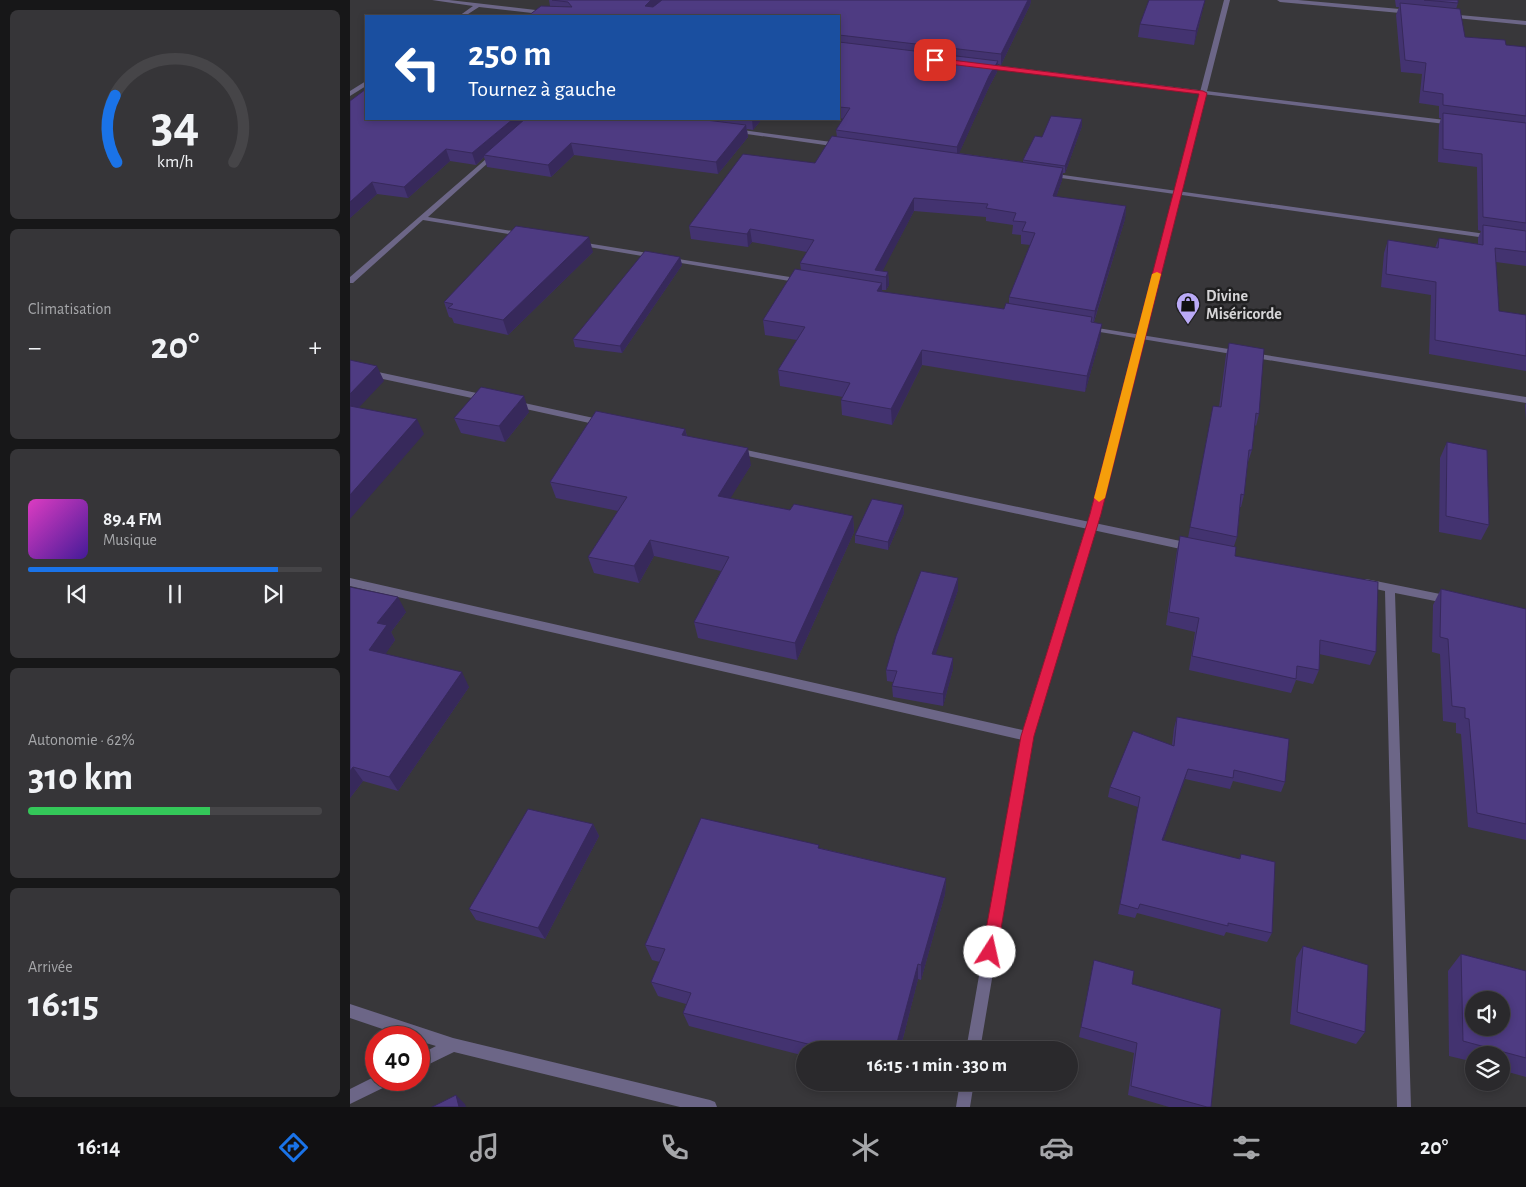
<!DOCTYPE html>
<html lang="fr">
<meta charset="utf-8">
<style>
body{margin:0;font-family:"Alegreya Sans",sans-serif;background:#363538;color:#f1f3f6;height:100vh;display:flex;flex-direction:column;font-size:19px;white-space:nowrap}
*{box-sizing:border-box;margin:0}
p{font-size:16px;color:#a5a6a9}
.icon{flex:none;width:28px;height:28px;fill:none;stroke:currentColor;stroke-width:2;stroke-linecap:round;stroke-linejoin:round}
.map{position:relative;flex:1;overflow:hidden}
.drawer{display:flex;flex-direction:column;gap:10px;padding:10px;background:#171718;width:350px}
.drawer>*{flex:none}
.guide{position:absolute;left:15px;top:15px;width:475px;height:105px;border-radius:0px;box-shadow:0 2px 8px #0003,0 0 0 1px #464548;background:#1a4fa0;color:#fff;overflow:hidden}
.fabs{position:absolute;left:1115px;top:991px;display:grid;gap:10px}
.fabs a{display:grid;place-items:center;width:45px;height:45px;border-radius:50%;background:#2a292c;box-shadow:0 2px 8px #0003,0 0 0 1px #464548;font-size:25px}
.speed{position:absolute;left:15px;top:1026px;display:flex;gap:10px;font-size:25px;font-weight:700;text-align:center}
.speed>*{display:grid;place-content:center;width:65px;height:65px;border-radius:50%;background:#2a292c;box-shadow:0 2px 8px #0003,0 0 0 1px #464548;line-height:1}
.speed .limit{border:8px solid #d22;background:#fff;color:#111}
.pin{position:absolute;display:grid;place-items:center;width:42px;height:42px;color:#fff;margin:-21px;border-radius:10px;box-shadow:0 2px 8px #0006}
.me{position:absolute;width:55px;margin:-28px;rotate:10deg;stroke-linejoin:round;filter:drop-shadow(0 0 4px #0008)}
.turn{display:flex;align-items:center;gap:18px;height:105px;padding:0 20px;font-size:22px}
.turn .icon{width:65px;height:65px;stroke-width:2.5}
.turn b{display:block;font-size:35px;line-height:42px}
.big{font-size:38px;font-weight:700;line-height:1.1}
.drawer .card{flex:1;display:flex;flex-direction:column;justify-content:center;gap:8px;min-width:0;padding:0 18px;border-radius:8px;background:#363538}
.drawer .dial{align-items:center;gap:0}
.dial svg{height:130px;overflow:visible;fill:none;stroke:#464548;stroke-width:7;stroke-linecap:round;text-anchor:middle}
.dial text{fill:#f1f3f6;stroke:none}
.song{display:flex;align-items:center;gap:15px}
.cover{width:60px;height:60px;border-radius:8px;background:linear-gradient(135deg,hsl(310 70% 55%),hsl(260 70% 35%))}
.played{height:5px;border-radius:2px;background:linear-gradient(90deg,#1a73e8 85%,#464548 85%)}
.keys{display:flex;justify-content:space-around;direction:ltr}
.heat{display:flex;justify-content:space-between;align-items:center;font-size:28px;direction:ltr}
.charge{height:8px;border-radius:4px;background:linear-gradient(90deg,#34c759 62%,#464548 0)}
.trip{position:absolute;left:446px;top:1041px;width:282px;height:50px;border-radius:25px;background:#2a292c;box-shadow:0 2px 8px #0003,0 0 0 1px #464548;font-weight:700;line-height:50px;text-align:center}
.menu{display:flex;height:80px;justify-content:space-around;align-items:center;background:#111012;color:#a5a6a9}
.menu .icon{width:35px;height:35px}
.menu .on{color:#1a73e8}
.menu b{font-size:22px;color:#f1f3f6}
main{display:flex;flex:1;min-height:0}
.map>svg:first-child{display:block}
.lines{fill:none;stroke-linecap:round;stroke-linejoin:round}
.minor{fill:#6c6687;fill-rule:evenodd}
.tertiary{fill:#6c6687;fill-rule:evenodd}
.wall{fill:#433370;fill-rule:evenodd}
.shaded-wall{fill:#37295b}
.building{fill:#4e3b82;stroke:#37295b;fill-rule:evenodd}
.route{fill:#e11d48;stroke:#92132f}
.slow{fill:#f59e0b}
.labels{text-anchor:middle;stroke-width:5;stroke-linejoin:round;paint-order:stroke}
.far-poi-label{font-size:16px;font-weight:bold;fill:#d5d4d6;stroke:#1f1f20;text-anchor:start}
</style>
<main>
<section class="drawer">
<div class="card dial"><svg viewBox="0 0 100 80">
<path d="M14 69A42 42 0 1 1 86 69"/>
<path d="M14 69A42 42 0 0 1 13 28" stroke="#1a73e8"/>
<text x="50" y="56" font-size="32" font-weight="700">34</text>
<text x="50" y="72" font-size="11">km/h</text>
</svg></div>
<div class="card"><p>Climatisation</p>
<div class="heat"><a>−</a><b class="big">20°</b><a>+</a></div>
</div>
<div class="card">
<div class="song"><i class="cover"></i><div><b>89.4 FM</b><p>Musique</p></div></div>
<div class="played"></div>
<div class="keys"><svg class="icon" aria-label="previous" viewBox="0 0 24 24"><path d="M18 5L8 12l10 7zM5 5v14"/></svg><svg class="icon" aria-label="pause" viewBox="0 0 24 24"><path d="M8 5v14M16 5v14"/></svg><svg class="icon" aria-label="next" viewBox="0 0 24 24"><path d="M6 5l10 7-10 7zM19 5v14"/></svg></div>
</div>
<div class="card"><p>Autonomie · 62%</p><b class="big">310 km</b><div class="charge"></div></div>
<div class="card"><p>Arrivée</p><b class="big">16:15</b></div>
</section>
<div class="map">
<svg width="1176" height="1107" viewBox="0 0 1176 1107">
<rect width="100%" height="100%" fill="#38373a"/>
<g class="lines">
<!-- minor -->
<path class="minor" d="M82,0h17l121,14 3,2h-15l-79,-9 -14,9h-6l14,-10z
M636,64l467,57 3,2 -3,2 -469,-58v-2z
M16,81v5l-16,10v-5z
M385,129l104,14 3,2 -3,2 -106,-15 -1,-1z
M144,152l5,1 -71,64 96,16h3v4l-104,-17 -70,63h-3v-6z
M699,173l444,62 4,2 -4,2 -446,-63 -1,-1z
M224,241l80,13 4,2 -4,2 -77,-13 -4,-2z
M316,257l136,22 4,2 -4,2 -133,-22h-3z
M735,326l441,71v6l-438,-73h-3z
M0,366l136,29 4,3 -4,3 -136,-29z
M165,401l88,19 4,3 -4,3 -91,-20 -1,-2z
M387,448l453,95 5,4 -5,4 -456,-98 -2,-2 2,-2z
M0,578l677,153 4,2 2,3 -2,3 -4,2 -677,-155z
M1016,579l84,17 4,1 1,3 -1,3 -4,1 -55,-11 16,514h-14l-12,-516 -23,-5 -1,-3 1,-3z
M0,1004l103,34 257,62 5,2 2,5h-37l-226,-55 -35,17v-14l17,-9 -17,-5v-3h-10l-59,-20z
M26,1076v4h15l-2,5 -39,19v-15z"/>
<!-- tertiary -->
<path class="tertiary" d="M874,0h6l-130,514 -67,222 -53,314h-14l55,-314 69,-222z
M927,0h21l113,10 3,2 -3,2 -131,-12z
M1098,14l78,7v4l-80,-8v-2z
M610,1082h14l-4,25h-14z"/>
</g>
<!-- wall -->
<path class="wall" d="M199,0h482l-1,5 -29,60 -3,-1 -1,8 -8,15 -30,66 64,9v-2l19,-23 40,-18v7l-17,47h-2l-1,7 -6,17 70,9 -1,13 -31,103 6,17 -15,53 -163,-27 -30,60 -50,-10 -1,-15 2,-3 -63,-11 -2,-16 19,-30 -32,-5 -2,-15 38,-50 -1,-7 7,-11 -55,-10 -4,5 -57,-8 -2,-13 126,-63 22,-26 -1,-7 8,-11 -5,-1v-102l-289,-10zM564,211l72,6v4l27,4 -1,9 9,1v9l9,1 -21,52v7l-5,5 -122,-17v-2h4l3,-5 -1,-13 -6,-1z
M855,0l-3,13 -8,32 -56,-8 2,-13z
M1045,0h63v3l-2,6 9,28 41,8 20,2v219l-30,-4 3,49 27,4v56l-97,-17 2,-59 -50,-8 3,-34 4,-13 47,8 4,-10 39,6v-6l3,-7 -3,-1 -1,-63 -39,-5 1,-37 2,-7h-2v-12l-20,-3 3,-29 -21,-2 -5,-57 3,-8h-3z
M0,101l16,18h396l-9,11 -6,-1 1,8 -30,37 -144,-19 -23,22 -64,-10 -3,-10 -8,8 -26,-4 -42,37 -31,-4 -27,24z
M243,252l-85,83 -54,-12 -2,-5 -3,-1 -5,-15z
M330,257l2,8 -60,88 -47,-6 -2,-8z
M879,343l30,71 -3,12 -1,-1 -3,25 -4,12 -4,33 -3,12h-1l-3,30 -3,9 1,10 141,96 -6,13 -51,-11v16l-6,14 -17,-4 -5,13 -102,-23 6,-38 -29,-7 11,-75 3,-14 8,2 25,-132 6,1 7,-52z
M1176,403v17l-1,-15z
M179,412l-24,30 -44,-9 -7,-15z
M335,429l2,7 64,29 -21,33 60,12 63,6 1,16 -57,128 -99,-22 -4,-16 27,-51 -67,-15 -15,27 -45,-10 -6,-16 30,-46 -62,-13 -6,-16z
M1097,442l42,83 -8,15 -42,-8 1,-74z
M553,505l1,8 -16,37 -33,-7v-8z
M608,578v12l-23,65 18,3v11l-10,37 -50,-9 -1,-11 1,-4 -6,-1 -1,-11z
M0,587l56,25 -15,20 4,8 -10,14 84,33 -71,104 -35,-10 -13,17z
M1091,589l85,20v231l-58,-13 -7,-93 -5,-1v-10l-13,-2 -3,-67 -8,-2 1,-47z
M827,717l108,65 -4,10 -48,-11 -3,8 -45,-10 -22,61 76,19 2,-5 31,79 -5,9 -41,-10 -2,4 -87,-23 -2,5 -17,-4 20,-107 -30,-10 2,-10 62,-42 2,-17z
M243,824l6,12 -54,103 -69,-19 -7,-11z
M470,848l126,30 -1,16 -24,86 -3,-1 -18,71h-95v6l-116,-30 -6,-13 3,-9 -28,-8 -7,-14 9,-20 -8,-2 -7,-15z
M953,946l62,86 -9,12 -66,-20 6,-66z
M1111,954l65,17v106l-25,-7v-15h-27v7l-25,-6 -1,-85z
M744,960l117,147h-42l-41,-12 6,-42 -55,-16z"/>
<!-- shaded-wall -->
<path class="shaded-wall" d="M301,0h13l-17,16 -2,-10z
M678,0h3l-1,5 -29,60v-11z
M855,0l-3,13 -8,32 2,-14z
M648,61l-1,11 -8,15 -32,71v-11l32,-71z
M163,119h16l-45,36v2l-8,8 -4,-12z
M402,119h10l-9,11z
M732,119v7l-17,47v-7z
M396,125l2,12 -30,37 -2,-12z
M221,143l3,12 -23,22 -3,-12z
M96,149l4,12 -42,37 -4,-11z
M713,168l-1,12 -10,29 1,-13z
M22,182l5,12 -27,24v-16z
M564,198v13l-34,65 -5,-6z
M776,206l-1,13 -32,105 2,-13z
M400,229l2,13 -4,5 -1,-13z
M239,237l4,15 -85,83 -5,-15z
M330,257l2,8 -60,88 -2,-7z
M538,272l1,13 -3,5v-13z
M532,283v15l-5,-7z
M752,324l-2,15 -15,53 2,-16z
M572,350v15l-30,60 -1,-16z
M27,366l7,15 -34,36v-23z
M174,396l5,16 -24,30 -6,-16z
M67,419l7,15 -74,85v-24z
M335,429l4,17 -7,-11z
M398,448l3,17 -29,47 -4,-16z
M553,505l1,8 -16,37v-8z
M503,516l1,16 -57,128 -2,-17z
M300,540l4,16 -15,27 -5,-17z
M608,578v12l-26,75v-11z
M48,597l8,15 -15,20 4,8 -17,25 -9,-15 8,-27z
M603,658v11l-10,37v-12z
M112,672l7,15 -71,104 -9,-14z
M3,767l10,14 -13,17v-27z
M838,769l-3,10 -25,71 2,-10z
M243,824l6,12 -54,103 -7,-11z
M596,878l-1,16 -24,86v-15z
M568,964v15l-18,71h-5z
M106,1095l9,9 1,3h-7z"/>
<!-- building -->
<path class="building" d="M202,0h99l-6,6 8,1 9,-7h366l-27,54 -162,-19v-19h-311l13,-10 31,1 -4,-5z
M799,0h56l-9,31 -56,-7z
M1074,0h34v3z
M1050,3l60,6 5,28 40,3 1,5 20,2v69l-83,-11v-11l-20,-3 3,-28 -21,-3z
M489,42l159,19 -9,15 -32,71 -121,-17 14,-22 -11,-1z
M16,89v30h147l-41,34 -26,-4 -42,38 -32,-5 -22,20v-101z
M1093,113l83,10v100l-43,-6 -1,-63 -39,-5z
M701,116l31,3 -17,47 -42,-6 12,-24 7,1z
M175,119h173l48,6 -30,37 -145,-19 -23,22 -64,-10z
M482,136l231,32 -10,28 73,10 -31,105 -86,-14 26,-64 -13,-2 4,-9 -13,-1 3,-8 -30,-5 2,-4 -74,-6 -39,72 13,2 -2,5 -86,-14 14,-23 -64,-11 -3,5 -58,-8 54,-72 72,9z
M1133,225l43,6v21l-31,-4 4,63 27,4v41l-91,-16 1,-58 -50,-8 2,-34 50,8 1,-10 44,7z
M166,226l73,11 -86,83 -55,-12 5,-4 -9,-2z
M295,251l35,6 -60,89 -47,-7z
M445,269l87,14 -5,8 127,18 2,-6 86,14 -1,5 11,2 -15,52 -165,-26 -31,59 -50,-9 9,-17 -72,-13 27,-43 -42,-7z
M879,343l35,6 -5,65 -3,-1 -4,37h-3l-5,45 -3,-1 -4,43 -47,-10 23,-121 8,1z
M0,360l27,6 -27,28z
M131,387l43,9 -25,30 -45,-8z
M0,406l67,13 -67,76z
M246,411l89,18 -3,6 66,13 -30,48 72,14 4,-6 59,12 -58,127 -101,-21 35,-65 -79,-17 -16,26 -46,-9 39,-60 -77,-15z
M1097,442l40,8 2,75 -43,-9z
M522,499l31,6 -15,37 -33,-7z
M830,536l56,11 -1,9 143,26 -2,70 -56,-12 -1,30 -22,-4 -1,13 -104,-23 7,-38 -30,-6z
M571,571l37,7 -26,76 21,4 -10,36 -51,-8 5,-15 -11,-1 10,-34z
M0,587l48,10 -21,26 10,2 -18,25 93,22 -73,105 -36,-10 -3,4z
M1091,589l85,20v215l-49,-11 -8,-94 -4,-1v-10l-13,-2 -4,-67 -8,-2z
M827,717l112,22 -4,43 -51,-12 -1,8 -45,-9 -26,71 78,19 1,-5 34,8 -3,71 -44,-10v3l-88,-22 -2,5 -18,-5 20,-107 -30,-10 23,-56 41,15z
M178,809l65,15 -55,104 -69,-19z
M351,818l118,27 -1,3 128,30 -25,87 -3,-1 -23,86h-63l-149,-37 8,-20 -40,-11 14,-33 -20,-4z
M953,946l65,19 -3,67 -68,-20z
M1111,954l65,17v87l-63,-17zM1124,1000h27v28h-27z
M744,960l40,11 -2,13 89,25 -10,98h-4l-76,-21 6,-43 -56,-16z
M106,1095l3,12h-27z"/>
<!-- route -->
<path class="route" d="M585,58l268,33 4,2 -106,421 -67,222 -37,216 -2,5 -5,2 -5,-2 -3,-5 39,-216 69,-222 109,-420 -267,-32v-3z"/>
<!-- slow -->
<path class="slow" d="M807,272l4,2 -56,224 -6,4 -5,-4 58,-224z"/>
<!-- icons -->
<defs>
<g id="shop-pin" transform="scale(1.25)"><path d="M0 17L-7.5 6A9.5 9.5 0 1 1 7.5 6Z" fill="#baaaf6" stroke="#1f1f20"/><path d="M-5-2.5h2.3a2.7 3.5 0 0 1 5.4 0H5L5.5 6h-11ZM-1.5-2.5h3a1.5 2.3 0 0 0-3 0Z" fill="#111"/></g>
</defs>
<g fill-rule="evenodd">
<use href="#shop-pin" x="838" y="304"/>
</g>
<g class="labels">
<!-- far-poi labels -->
<g class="far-poi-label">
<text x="856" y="301">Divine<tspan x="856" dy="18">Miséricorde</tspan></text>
</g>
</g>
</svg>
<div class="fabs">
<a><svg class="icon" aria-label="sound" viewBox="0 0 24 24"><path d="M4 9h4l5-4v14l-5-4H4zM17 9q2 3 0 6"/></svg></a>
<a><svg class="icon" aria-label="layers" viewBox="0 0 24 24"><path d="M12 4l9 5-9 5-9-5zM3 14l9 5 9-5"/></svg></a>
</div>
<div class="speed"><div class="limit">40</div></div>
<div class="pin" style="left:585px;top:60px;background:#d93025"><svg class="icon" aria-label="arrive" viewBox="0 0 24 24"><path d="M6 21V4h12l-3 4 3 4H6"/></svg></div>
<svg class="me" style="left:640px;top:952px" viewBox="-20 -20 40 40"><circle r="19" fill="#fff"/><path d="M0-13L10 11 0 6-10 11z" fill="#e11d48"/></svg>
<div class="trip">16:15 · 1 min · 330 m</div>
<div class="guide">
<div class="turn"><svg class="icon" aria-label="left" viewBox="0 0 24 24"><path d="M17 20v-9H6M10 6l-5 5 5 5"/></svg><div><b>250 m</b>Tournez à gauche</div></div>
</div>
</div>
</main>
<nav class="menu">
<b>16:14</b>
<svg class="icon on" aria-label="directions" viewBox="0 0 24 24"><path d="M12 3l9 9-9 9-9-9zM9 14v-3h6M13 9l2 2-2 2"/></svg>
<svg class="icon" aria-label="music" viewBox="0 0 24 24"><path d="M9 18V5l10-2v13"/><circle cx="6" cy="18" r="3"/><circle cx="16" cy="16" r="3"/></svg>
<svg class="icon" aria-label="phone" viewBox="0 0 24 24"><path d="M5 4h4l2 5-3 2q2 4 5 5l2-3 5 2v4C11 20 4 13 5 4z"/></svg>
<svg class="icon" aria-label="climate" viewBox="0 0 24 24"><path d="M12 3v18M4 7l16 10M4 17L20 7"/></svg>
<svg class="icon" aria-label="car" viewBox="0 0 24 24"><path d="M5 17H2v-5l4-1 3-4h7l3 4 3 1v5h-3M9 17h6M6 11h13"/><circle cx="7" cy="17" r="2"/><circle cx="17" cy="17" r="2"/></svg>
<svg class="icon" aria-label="filters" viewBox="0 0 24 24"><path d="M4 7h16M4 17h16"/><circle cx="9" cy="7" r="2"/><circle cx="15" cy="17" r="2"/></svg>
<b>20°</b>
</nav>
